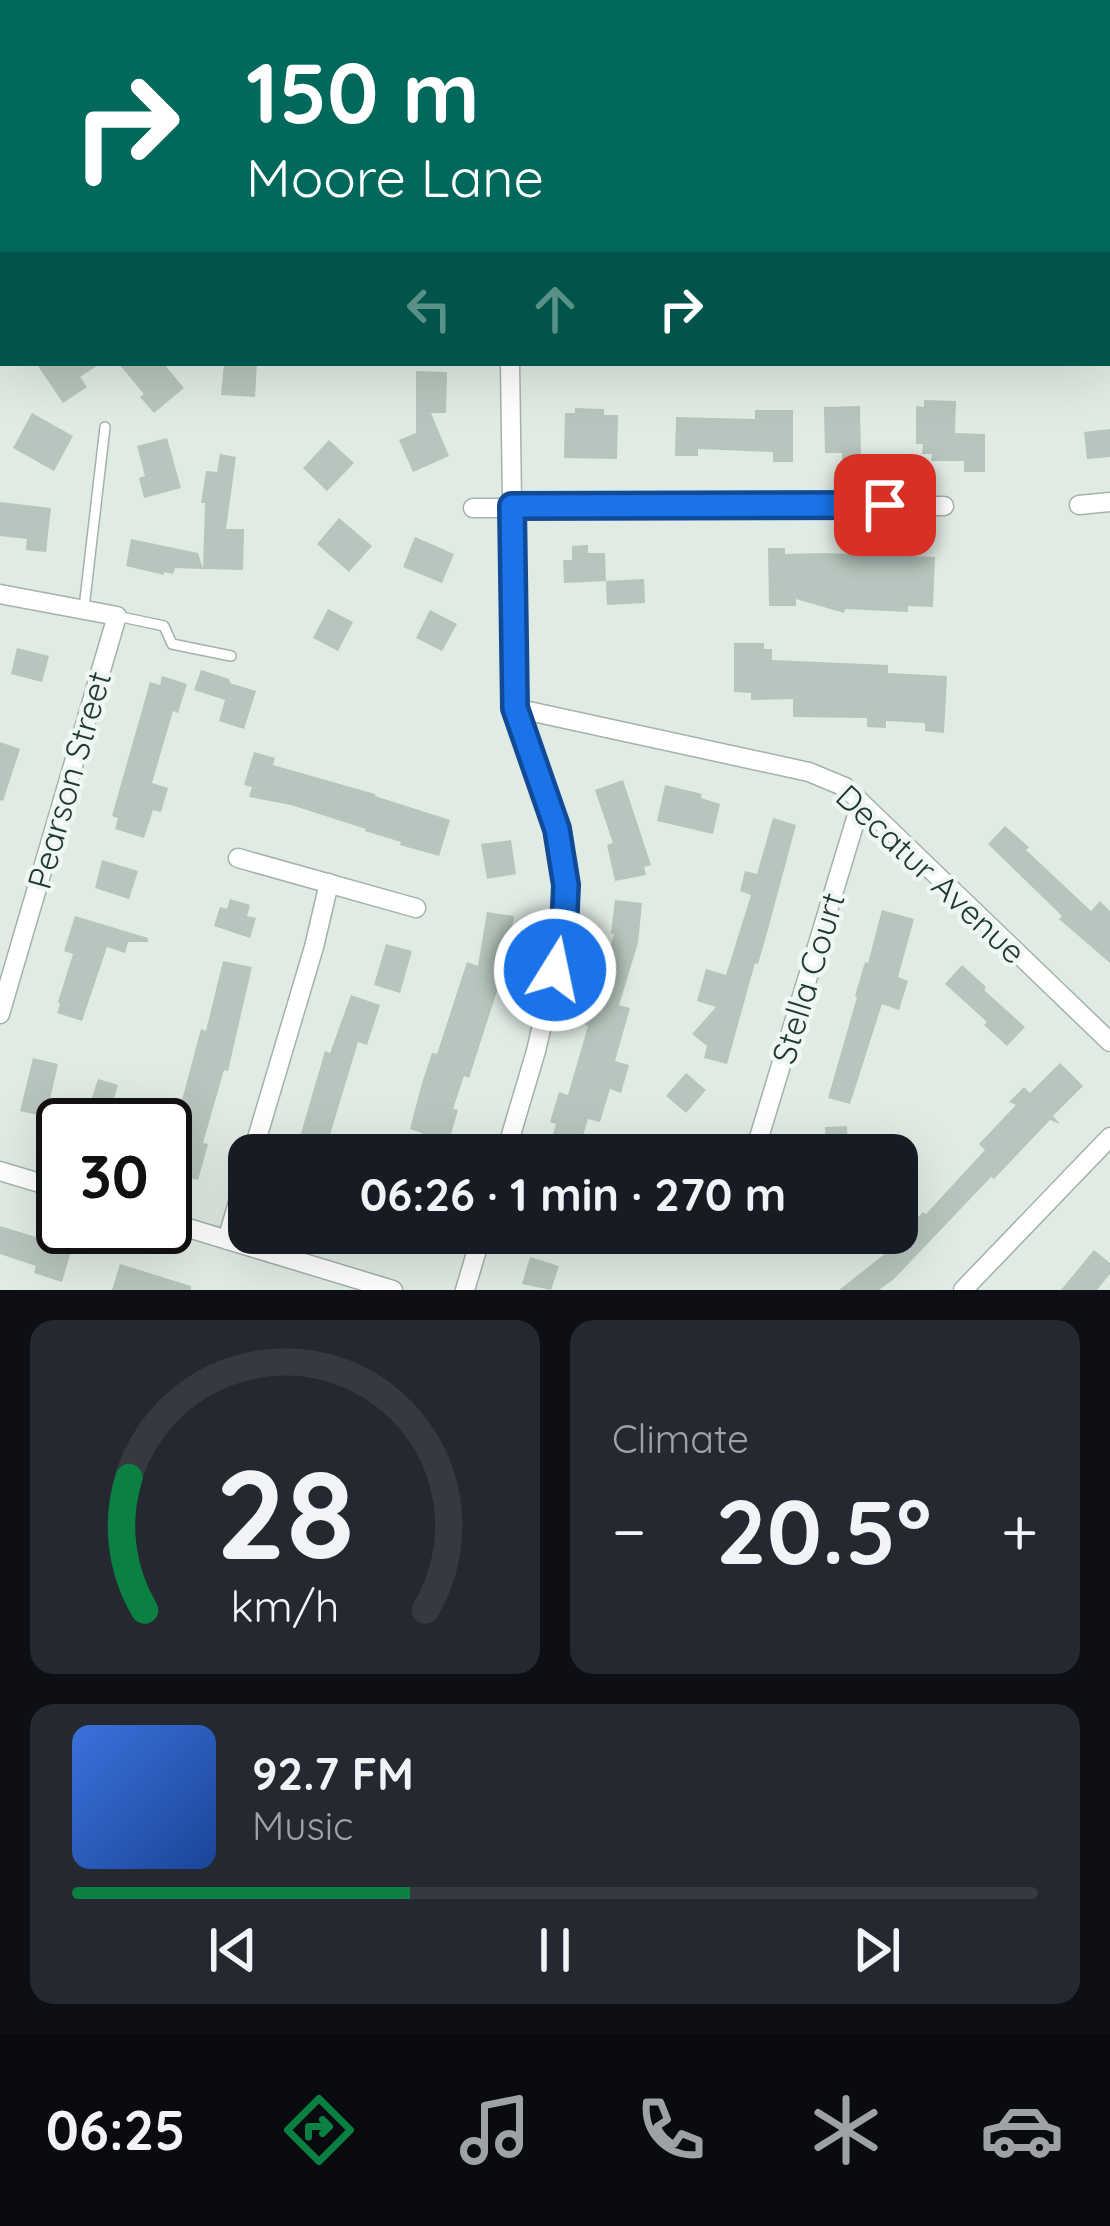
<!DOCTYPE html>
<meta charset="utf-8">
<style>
body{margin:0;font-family:Quicksand,sans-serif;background:#242831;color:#f1f3f6;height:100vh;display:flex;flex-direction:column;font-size:45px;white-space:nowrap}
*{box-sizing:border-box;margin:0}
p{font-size:39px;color:#9ea1a6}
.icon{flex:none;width:66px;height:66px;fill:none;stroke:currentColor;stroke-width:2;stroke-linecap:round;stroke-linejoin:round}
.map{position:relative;height:1290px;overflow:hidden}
.details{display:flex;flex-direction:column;gap:30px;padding:30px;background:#0d0f14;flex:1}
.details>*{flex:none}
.banner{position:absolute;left:0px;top:0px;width:1110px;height:366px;box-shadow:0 12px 48px #0002;background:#00695c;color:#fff;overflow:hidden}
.speed{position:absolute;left:36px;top:1098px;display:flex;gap:24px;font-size:60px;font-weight:700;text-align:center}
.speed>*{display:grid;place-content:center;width:156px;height:156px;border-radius:50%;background:#171b24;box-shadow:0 12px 48px #0002;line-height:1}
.speed .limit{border:6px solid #111;border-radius:18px;background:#fff;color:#111}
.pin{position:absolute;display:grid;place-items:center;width:102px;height:102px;color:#fff;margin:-51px;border-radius:24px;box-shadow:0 6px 18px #0006}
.me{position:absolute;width:132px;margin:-66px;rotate:10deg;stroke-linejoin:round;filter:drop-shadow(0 0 9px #0008)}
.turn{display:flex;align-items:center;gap:42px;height:252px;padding:0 48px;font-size:54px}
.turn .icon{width:156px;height:156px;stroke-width:2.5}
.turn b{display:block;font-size:84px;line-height:102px}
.lanes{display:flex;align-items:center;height:114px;padding:0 48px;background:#0003;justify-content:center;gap:60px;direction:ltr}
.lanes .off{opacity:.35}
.big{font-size:90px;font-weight:700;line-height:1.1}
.details .tile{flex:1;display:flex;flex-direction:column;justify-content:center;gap:18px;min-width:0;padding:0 42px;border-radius:24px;background:#242831}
.details .dial{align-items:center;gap:0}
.dial svg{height:312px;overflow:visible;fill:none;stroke:#363941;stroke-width:7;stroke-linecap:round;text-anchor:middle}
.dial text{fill:#f1f3f6;stroke:none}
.song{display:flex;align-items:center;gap:36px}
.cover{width:144px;height:144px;border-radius:18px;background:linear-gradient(135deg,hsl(220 70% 55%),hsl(220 70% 35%))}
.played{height:12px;border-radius:6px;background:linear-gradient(90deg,#0b8043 35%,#363941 35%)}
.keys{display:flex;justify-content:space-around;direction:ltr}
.heat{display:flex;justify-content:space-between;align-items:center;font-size:66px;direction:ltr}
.details .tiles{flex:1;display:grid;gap:30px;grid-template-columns:1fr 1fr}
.tile:last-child{grid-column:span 2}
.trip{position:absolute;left:228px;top:1134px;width:690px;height:120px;border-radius:24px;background:#171b24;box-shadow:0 12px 48px #0002;font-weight:700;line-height:120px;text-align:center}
.dock{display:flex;height:192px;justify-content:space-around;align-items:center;background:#090b0e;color:#9ea1a6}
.dock .icon{width:84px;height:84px}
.dock .active{color:#0b8043}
.dock b{font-size:54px;color:#f1f3f6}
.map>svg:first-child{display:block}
.building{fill:#b6c5bd}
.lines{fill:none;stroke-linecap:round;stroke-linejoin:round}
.service-casing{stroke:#a3b2aa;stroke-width:12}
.minor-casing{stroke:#a3b2aa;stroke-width:21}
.primary-casing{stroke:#c1c8c5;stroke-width:33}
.service{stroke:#fff;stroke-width:9}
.minor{stroke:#fff;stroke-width:18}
.primary{stroke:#669f87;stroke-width:30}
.route-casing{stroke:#114b97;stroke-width:30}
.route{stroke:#1a73e8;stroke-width:21}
.labels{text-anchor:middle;stroke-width:9;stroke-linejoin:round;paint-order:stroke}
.street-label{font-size:33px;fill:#213a30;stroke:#f0f7f3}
</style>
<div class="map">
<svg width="1110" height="1290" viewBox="0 0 1110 1290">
<rect width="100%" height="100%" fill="#e0ebe4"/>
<!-- building -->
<path class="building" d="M36,363h65l-21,14 7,10 -24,16z
M118,363h45l21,25 -30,25 -14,-16 4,-3z
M224,363h33l-2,34 -34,-2z
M416,371l31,1 -1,41h-15l18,43 -36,16 -14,-32 17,-7z
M924,400l32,1 -1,32 30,1v38h-21v-11h-33l1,-7h-10l1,-10h-7v-38l8,1z
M860,406l1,56h-19v-9h-17l-1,-46z
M575,408l29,1v6h14l-1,44 -53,-1 1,-45h10z
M755,410h38v52h-20v-10l-75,-3v7h-23l1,-39 79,2z
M32,413l41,23 -19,35 -41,-23z
M1110,429v28l-23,2 -3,-27z
M167,438l14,50 -37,10 -5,-20 6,-2 -8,-30z
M329,440l25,23 -27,28 -24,-23z
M220,454l16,3 -10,72h18l-1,41 -40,-1 2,-66h-4l5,-32 11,1z
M0,502l51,6 -5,44 -20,-2 1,-11 -27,-3z
M339,518l33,28 -23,26 -32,-28z
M415,537l39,17 -12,29 -39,-16z
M131,539l67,14 5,16 -28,-1 -2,6 -9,-2v3l-38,-9z
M588,545v8h17l1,28 -42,2 -1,-23h9v-14z
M768,548h17v6l39,-1 111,4 -2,50 -25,-1v6l-63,-3 -1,4 -48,-14v7h-27z
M644,579l1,24 -38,2 -1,-24z
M328,609l25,13 -15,29 -25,-13z
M430,610l27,14 -15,27 -26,-13z
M734,643h30v6h8v11l116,5v8l59,3 -3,57 -19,-2v-8l-39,-2v7l-19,-1v-9l-74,-1v-18l-42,1v-7l-17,-1z
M17,648l32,8 -7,26 -31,-8z
M201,670l28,9 1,4 26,8 -12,38 -25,-8 6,-21 -31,-10z
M162,676l25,8 -9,29 -5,-2 -21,72 16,5 -7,24 -8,-2 -9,28 -29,-9 3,-11 -6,-2 38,-134 10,3z
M0,742l20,7 -17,52 -3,-1z
M254,752l21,6 -2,7 102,29v2l75,24 -11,36 -39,-11 1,-3 -36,-11 1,-2 -75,-24 -42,-8 3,-10 -8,-2z
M623,780l28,85 -7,2 2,8 -31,6 -8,-36 6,-2 -18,-53z
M665,785l37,9 -1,4 19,6 -7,30 -56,-13z
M773,818l23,7 -29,108 -9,31 -3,-1 -28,101 -23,-6 3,-12 -15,-12 24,-27 -19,-6 9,-32 20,6 25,-80 -11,-4 5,-20 12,3z
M1005,826l24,21 -3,3 65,61 9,-10 10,10v52l-51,-44 3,-3 -74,-72z
M511,840l5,34 -29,5 -6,-35z
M102,860l36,11 -9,28 -34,-11z
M230,899l20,6 -3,11 9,2 -6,20 -36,-12 6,-19 7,2z
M615,900l27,3 -4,40 -19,62 11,3 -15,53 14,4 -8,28 -11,-4 -10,33 -12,-3 -11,36h-30l9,-31 -6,-2 9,-30 9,3 20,-69 -3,-1 7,-28 3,1 19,-64h-3z
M882,910l32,9 -16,58 10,4 -9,29 -17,-6 -32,100 -22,-6 29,-101 -2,-1 10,-34 3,1z
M487,912l27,4 -8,47 -37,115 -5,-2 -11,33 5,1 -13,45h-29l6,-22 -12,-4 12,-46 10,-30 5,1 30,-92 11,4z
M75,916l73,22v4h-20l-3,11 -18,-6 -25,74 -25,-8 3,-9 -2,-2 15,-48 -9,-3z
M386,944l26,7 -12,42 -26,-8z
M223,961l29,6 -24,104 -4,-1 -21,73 5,1 -10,36 -33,-10v-26l5,1 31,-116 5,2z
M962,965l24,22 -2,3 41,37 -18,19 -23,-21 3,-3 -42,-38z
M351,995l29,10 -13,40 -9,-3 -32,106 -27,-8 26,-89 5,2z
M33,1058l25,6 -12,53 -26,-6z
M1060,1063l23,23 -30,30 7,8 -10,-4 -56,59 -3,-2 -97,102 -15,11h-40l61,-48 -3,-3 26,-27 3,2 59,-64 -6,-6 37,-39 -7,-3 15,-15 6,6z
M686,1073l20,17 -20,23 -20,-17z
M98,1079l20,6 -12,40h-23z
M847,1126l1,29h-22l-1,-28z
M0,1226l72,22 -10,34 -28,-9 2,-7 -36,-12z
M1094,1250l16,13v11l-13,16h-36z
M530,1257l29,9 -8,24 -29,-6z
M120,1264l71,22v4h-79z"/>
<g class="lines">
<!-- service casing -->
<g class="service-casing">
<path id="service" d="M978,0v3
M72,3l1,-3
M84,608l21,-181
M117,616l47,10 8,18 59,12"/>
</g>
<!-- minor casing -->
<g class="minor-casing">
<path id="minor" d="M514,3v-3
M1079,505l31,-3
M473,508l471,-2
M0,594l117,22 -117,398
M515,708l294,64 36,15 265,255
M238,858l178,50
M754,1154l107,-352
M252,1155l62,-208 15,-64
M505,1155l31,-104 28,-121 1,-45 -8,-56 -42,-121 -5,-345
M0,1171l63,19
M165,1221l228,69
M227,1240l22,-75
M465,1290l17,-57
M963,1290l147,-153"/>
</g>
<!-- primary casing -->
<g class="primary-casing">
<path id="primary" d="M0,164h3
M1107,185h3
M0,216l3,1
M1107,237h3"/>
</g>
<!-- service -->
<use href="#service" class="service"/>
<!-- minor -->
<use href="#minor" class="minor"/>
<!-- primary -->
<use href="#primary" class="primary"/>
</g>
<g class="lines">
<!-- route casing -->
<g class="route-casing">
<path id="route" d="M555,970l9,-40 2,-45 -9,-56 -42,-121 -3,-202 373,-1"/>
</g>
<!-- route -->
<use href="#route" class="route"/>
</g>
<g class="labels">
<!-- street labels -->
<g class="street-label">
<text transform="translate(69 780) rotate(-74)" y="12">Pearson Street</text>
<text transform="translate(931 874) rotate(43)" y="12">Decatur Avenue</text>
<text transform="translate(808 978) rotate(-73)" y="12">Stella Court</text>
</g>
</g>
</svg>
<div class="speed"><div class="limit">30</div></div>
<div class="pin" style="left:885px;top:505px;background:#d93025"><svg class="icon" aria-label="arrive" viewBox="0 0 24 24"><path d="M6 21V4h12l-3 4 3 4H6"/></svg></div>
<svg class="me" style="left:555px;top:970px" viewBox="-20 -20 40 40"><circle r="17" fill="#1a73e8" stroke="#fff" stroke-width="3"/><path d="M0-11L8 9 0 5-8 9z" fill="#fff"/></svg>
<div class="trip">06:26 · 1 min · 270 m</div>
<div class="banner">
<div class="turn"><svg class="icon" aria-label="right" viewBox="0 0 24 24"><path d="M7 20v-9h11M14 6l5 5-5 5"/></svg><div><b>150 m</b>Moore Lane</div></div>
<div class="lanes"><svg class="icon off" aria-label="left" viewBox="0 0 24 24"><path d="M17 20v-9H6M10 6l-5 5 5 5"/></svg><svg class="icon off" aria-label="ahead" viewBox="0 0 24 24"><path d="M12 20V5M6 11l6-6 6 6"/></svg><svg class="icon" aria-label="right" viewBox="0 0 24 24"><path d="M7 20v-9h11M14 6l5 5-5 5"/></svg></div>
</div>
</div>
<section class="details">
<div class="tiles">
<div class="tile dial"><svg viewBox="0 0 100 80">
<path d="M14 69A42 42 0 1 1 86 69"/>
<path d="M14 69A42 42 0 0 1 10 35" stroke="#0b8043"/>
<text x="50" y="56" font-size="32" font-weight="700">28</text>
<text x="50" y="72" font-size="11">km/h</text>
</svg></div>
<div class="tile"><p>Climate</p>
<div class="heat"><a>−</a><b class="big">20.5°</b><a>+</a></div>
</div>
<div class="tile">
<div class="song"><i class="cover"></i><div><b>92.7 FM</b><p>Music</p></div></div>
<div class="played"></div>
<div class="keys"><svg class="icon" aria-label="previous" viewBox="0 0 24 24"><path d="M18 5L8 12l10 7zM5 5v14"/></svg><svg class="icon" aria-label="pause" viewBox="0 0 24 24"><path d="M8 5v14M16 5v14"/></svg><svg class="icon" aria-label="next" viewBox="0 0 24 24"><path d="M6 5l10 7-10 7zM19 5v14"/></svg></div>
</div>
</div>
</section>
<nav class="dock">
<b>06:25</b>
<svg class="icon active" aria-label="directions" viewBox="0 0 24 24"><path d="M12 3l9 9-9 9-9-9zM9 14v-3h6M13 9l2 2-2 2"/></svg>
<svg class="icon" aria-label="music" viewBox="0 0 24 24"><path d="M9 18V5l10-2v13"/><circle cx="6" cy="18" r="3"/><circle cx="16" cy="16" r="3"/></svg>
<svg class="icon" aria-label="phone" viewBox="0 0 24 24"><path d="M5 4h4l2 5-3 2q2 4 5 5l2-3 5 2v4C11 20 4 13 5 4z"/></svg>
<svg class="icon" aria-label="climate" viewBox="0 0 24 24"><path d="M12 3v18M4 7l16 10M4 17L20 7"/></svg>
<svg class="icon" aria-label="car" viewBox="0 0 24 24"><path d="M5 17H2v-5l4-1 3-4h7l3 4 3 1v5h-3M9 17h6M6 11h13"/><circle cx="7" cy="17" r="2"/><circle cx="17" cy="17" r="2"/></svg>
</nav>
